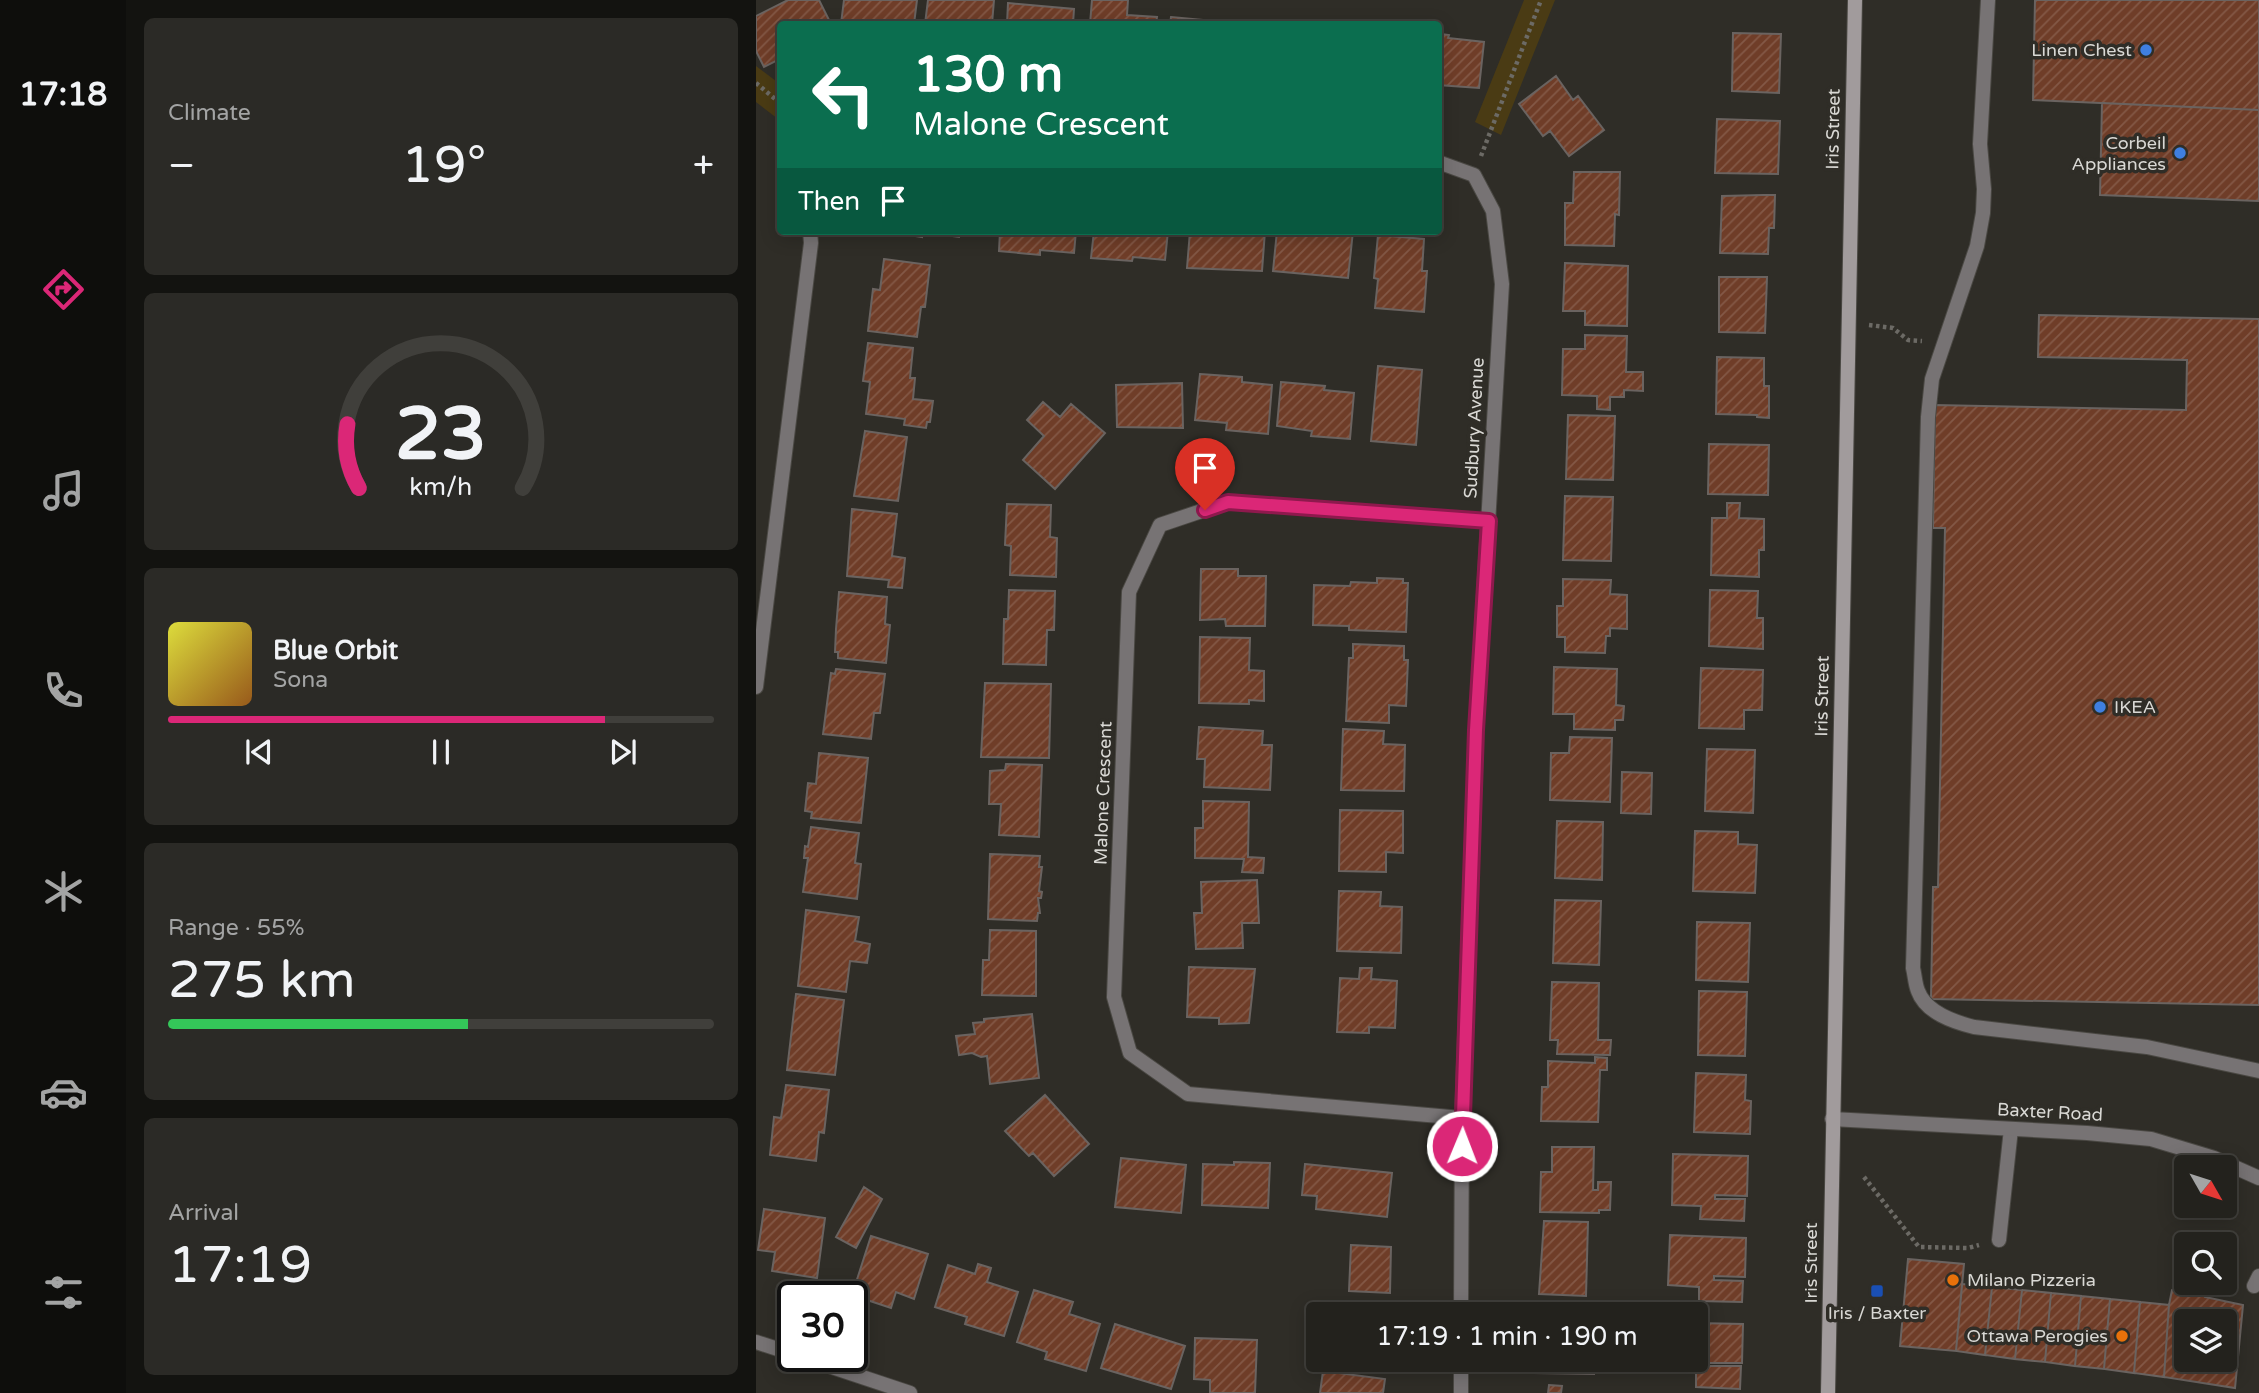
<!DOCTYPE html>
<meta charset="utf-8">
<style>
body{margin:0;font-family:"Varela Round",sans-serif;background:#2b2a26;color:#f1f3f6;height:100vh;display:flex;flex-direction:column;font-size:26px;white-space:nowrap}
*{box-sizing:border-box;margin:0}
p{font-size:23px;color:#a3a4a4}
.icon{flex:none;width:38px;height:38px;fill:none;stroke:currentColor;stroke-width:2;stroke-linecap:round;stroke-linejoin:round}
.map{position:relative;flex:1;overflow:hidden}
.side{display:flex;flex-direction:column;gap:18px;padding:18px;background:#131310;width:630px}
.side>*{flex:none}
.hud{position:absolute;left:21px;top:21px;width:665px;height:214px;border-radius:7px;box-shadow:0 4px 18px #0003,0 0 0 2px #403f3b;background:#0b6e4f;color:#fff;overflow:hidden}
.needle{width:46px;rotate:129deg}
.fabs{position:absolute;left:1418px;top:1155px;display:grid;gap:14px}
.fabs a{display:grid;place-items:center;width:63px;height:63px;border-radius:7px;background:#23221d;box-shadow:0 4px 18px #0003,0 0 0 2px #403f3b;font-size:35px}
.speed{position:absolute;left:21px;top:1281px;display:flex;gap:14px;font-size:35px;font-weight:700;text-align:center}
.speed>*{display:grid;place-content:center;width:91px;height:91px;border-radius:50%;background:#23221d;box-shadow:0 4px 18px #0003,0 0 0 2px #403f3b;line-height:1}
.speed .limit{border:4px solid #111;border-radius:10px;background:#fff;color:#111}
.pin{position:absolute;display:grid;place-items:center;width:60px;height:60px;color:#fff;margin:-72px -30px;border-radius:50% 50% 50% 0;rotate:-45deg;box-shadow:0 0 7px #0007}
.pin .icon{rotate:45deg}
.me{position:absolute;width:77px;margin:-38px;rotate:1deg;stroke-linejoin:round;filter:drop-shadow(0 0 5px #0008)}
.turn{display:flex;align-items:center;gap:24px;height:147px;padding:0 21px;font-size:32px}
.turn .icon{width:91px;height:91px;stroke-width:2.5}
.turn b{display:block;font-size:49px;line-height:60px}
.then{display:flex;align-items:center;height:66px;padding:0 21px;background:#0003;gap:14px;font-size:26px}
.big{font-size:52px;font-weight:600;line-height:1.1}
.side .card{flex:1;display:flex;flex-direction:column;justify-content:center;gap:10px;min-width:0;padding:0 24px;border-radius:10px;background:#2b2a26}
.side .dial{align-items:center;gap:0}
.dial svg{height:182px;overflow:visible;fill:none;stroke:#403f3b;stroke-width:7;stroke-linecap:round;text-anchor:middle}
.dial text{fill:#f1f3f6;stroke:none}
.song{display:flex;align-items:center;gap:21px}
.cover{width:84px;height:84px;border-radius:10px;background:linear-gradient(135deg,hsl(60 70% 55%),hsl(30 70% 35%))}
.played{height:7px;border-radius:4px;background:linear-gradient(90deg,#db2777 80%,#403f3b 80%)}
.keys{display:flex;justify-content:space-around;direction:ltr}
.heat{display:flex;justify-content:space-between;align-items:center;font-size:38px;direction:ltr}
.charge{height:10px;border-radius:5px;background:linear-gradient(90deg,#34c759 55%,#403f3b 0)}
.trip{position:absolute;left:550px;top:1302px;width:402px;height:70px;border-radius:7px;background:#23221d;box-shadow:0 4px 18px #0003,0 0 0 2px #403f3b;font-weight:600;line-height:70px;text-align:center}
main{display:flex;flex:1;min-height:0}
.dock{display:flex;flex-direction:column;width:126px;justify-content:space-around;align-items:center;background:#0e0e0c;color:#a3a4a4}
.dock .icon{width:49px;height:49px}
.dock .current{color:#db2777}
.dock b{font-size:32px;color:#f1f3f6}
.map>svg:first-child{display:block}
.grass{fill:#4a3b14}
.building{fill:url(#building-hatch);stroke:#6a6360;stroke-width:2;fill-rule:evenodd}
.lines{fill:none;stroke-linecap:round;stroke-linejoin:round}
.lane-casing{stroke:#4a4843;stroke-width:16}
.street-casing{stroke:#4a4843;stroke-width:16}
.secondary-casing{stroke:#4a4843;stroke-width:16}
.path{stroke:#6c6a65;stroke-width:4.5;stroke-dasharray:3.5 3.5;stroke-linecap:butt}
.lane{stroke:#777374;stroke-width:14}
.street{stroke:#777374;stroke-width:14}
.secondary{stroke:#a19b9c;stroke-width:14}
.route-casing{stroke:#8e194d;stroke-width:18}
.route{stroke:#db2777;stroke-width:12}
.shop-dot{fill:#3f7fe0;stroke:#2f2d27;stroke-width:2.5}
.food-dot{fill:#e8710a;stroke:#2f2d27;stroke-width:2.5}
.transit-dot{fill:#1a4fb4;stroke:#2f2d27;stroke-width:2.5}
.labels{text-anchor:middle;stroke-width:7;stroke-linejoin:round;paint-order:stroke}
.poi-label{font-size:18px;fill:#d9d8d4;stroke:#2f2d27;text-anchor:end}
.street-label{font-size:18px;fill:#d9d8d4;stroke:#2f2d27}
</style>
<main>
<nav class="dock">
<b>17:18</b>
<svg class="icon current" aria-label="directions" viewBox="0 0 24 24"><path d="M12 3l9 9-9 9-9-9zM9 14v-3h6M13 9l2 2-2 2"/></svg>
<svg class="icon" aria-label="music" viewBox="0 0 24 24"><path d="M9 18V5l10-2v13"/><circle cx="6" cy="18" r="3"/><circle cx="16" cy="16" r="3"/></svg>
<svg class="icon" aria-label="phone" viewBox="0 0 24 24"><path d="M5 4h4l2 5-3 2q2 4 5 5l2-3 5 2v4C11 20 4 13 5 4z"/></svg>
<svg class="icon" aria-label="climate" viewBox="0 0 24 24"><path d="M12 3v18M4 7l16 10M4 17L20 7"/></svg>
<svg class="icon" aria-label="car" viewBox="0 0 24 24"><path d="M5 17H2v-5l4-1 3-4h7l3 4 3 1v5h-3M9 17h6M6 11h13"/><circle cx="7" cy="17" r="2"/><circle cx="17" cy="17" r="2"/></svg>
<svg class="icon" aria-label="filters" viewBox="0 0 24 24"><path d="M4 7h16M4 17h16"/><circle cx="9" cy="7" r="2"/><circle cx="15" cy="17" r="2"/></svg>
</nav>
<section class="side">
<div class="card"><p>Climate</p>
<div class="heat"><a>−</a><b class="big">19°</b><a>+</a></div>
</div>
<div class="card dial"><svg viewBox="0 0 100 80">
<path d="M14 69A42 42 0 1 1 86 69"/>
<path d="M14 69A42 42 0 0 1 9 41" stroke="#db2777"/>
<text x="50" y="56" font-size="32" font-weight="700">23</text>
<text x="50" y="72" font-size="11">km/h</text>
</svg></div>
<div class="card">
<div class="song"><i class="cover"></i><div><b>Blue Orbit</b><p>Sona</p></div></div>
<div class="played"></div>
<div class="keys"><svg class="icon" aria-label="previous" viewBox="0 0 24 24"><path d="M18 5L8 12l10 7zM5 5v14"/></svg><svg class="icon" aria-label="pause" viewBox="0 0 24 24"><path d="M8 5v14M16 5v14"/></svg><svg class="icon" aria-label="next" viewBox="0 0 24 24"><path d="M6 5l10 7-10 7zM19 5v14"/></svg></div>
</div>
<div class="card"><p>Range · 55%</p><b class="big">275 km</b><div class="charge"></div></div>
<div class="card"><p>Arrival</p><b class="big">17:19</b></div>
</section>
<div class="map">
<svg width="1503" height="1393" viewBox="0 0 1503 1393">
<defs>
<pattern id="building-hatch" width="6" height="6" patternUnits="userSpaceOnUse" patternTransform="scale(1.75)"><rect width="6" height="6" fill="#6f3d28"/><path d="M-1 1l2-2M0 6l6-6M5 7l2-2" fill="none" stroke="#835846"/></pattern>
</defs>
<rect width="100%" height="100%" fill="#2f2d27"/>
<!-- grass -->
<path class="grass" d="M768,0h31l-54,135 -26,-13z
M0,66l24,18v32l-2,3 -22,-17z"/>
<!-- building -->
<path class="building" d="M32,0h31l12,24h-51v35l-16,8 -8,-16v-35z
M88,0h73l-3,24h-73z
M172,0h66l-2,24h-67z
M336,0h36l-1,15 30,2 -1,7h-66z
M1279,0h224v110l-226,-10z
M252,3l66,6 -1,15h-66z
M415,17l65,6 -1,1h-65z
M977,33l48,1 -2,59 -47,-2z
M685,34l8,1 -1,3 36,4 -5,46 -41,-3v-48l3,1z
M800,76l17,24 5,-4 26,34 -35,26 -19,-25 -7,5 -24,-32z
M1346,103l157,7v91l-159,-6z
M961,119l63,2 -2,53 -63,-1z
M818,172h46l-1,43 -4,-1 -1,32 -49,-1v-42h8z
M1007,195h12l-1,33h-5l-1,26 -48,-1 2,-57z
M128,231h76l-1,6 -37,-5v5z
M244,231h76l-2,22 -34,-3v5l-41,-4z
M338,231h74l-3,29 -32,-3 -1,4 -41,-3z
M434,231h75l-3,40 -75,-3z
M521,231h76l-5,47 -75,-7z
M622,235l46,4 -2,32h5l-3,41 -49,-4 3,-29 -4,-1z
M128,259l46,6 -5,42h-4l-4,30 -49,-6 5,-42 7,1z
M809,263l63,3 -1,60 -42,-1v-14h-22z
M963,277h48l-2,56 -46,-1z
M1283,315l220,4v686l-328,-6 2,-112h5l7,-359h-12l2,-123 251,5 1,-50 -149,-3z
M829,335l42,1 -1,36h17v19l-19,-1v7h-14v13l-13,-1v-13l-35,-1 1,-46h22z
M112,343l45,5 -3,30h5l-2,21 20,2 -3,21h-3l-1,6 -22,-3 1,-6 -39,-5 4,-32 -7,-1z
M961,357l47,1v28h5v32l-12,-1v-2l-41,-1z
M622,366l44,4 -6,75 -45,-4z
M444,374l42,3v5l30,3 -4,49 -42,-4 1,-7 -32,-3z
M525,382l44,4 -1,4 30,3 -4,46 -39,-3 1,-5 -35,-5z
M426,383l1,45 -66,-1 -1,-42z
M287,402l17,15 11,-13 34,29 -50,56 -32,-29 21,-24 -17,-16z
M812,415l47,1 -2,64 -47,-1z
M109,431l42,6 -9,64 -44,-5z
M953,444l60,1 -1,50 -60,-1z
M809,496l48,1 -2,64 -48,-1z
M971,503h13l-1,15 25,1v31h-5v27l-48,-2 1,-57h15z
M251,504l44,1 -1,32 7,1 -1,39 -46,-2 1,-29 -6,-1z
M96,509l45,5 -5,42 13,2 -3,30 -14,-1 1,-7 -42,-4z
M445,569h37v7h28l-1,50h-39l-1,-7 -25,1z
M621,578l26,1v4h5l-2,49 -57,-2v-4l-36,-1 1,-40 36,1 1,-4 26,1z
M807,579l48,1 -1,14 17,1v34l-17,-1v8h-4l-1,17 -40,-1v-15h-8v-31h6z
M253,590l46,1 -1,39h-7l-1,35 -43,-1 1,-45h4z
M954,590l48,1 -1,27h6v31l-54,-3z
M83,592l48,5 -2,27 5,1 -4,38 -48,-5v-6h-3l1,-23z
M444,637l50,1 -1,32 15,1v30l-15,-1v4l-50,-1z
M597,644l51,2v14h4l-2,46 -17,-1v18l-43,-2 3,-63h4z
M798,667l63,2 -1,36 8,1 -1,14h-8v10l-41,-1v-15h-21z
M945,668l62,2 -1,40h-18v19l-45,-1z
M80,669l49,5 -5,39h-6l-3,26 -48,-5 8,-61 4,1z
M229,683l66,1 -2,74 -68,-1z
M443,727l64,4 -1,14h10l-2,45 -66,-3 1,-28h-8z
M587,729l41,2 -1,13 22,1 -1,46 -63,-1z
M814,737l42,1 -2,64 -60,-2 1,-47h18z
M951,749l48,1 -2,63 -48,-2z
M63,753l49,5 -7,65 -50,-5 1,-6 -7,-1 3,-28 8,1z
M250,764l36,1 -3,72 -40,-2 2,-31h-12l1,-33 15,-1z
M866,772l30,1 -1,41 -30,-1z
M447,801l46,1 -1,55 16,1 -1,15 -21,-1 2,-13 -49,-1v-30h8z
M584,810l63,1v42l-17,-1v20l-47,-1z
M801,821l46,1 -1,58 -47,-2z
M55,827l48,6 -4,30 6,1 -4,35 -54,-7 5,-34h-4l1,-12 3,1z
M939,831l43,1v12l19,1 -2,48 -62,-2z
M234,854l50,2 -1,11h3l-3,24 3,1 -1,6h-3l2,15h-2l-1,8 -49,-2z
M501,880l2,43h-17l1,25 -47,1 -2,-36h8l-1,-31z
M583,891l42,1 -1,14 22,1 -1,46 -64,-2z
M799,900l46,1 -2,64 -46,-2z
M50,910l53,7 -4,24 15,3 -3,19 -17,-2 -4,31 -48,-6z
M941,922l53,1 -2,59 -52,-2z
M234,930l46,1v65l-54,-1 1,-35h6z
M433,967l66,2 -6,54 -30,1v-6l-32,-1z
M604,968h12l-1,11 26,2 -2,47 -26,-1v6l-32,-1 3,-54 19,1z
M796,982l47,1 -1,57h13l-1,15 -53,-1 1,-14h-8z
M943,991l48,1 -2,64 -47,-1z
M40,994l48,6 -9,75 -48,-5z
M276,1014l7,64 -49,6 -3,-28 -6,1 -9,-4 -13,2 -3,-19 19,-2 -2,-11 11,-1v-3z
M839,1057l12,1v12h-7l-2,52 -57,-1 1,-34h6v-26l47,2z
M940,1073l50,2 -1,25 6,1 -1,33 -56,-2z
M30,1085l43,5 -5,43 -5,-1 -3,29 -46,-6 4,-38 7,1z
M289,1095l44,49 -35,32 -21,-23 -4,3 -24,-25z
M796,1147h42l-1,43h5v-8h13l-1,28h-11v3l-59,-1 1,-40h11z
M917,1154l75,2 -1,40 -32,-1v4h30l-1,22 -44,-2 1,-13 -29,-1z
M365,1158l65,7 -5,48 -66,-6z
M478,1162l36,1 -2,45 -66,-3 1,-41 31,1z
M549,1164l87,9 -5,44 -71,-8 1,-13 -15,-1z
M108,1187l18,12 -26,49 -20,-11z
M8,1209l61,9 -8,60 -45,-7 3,-19 -17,-2z
M788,1221l44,1 -2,74 -47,-2z
M914,1235l76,3 -1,39 -31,-1v4l29,1 -1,21 -43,-1v-14l-31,-2z
M115,1236l57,18 -14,45 -18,-7 -5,16 -39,-13z
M595,1245l40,2 -1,46 -41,-2z
M1152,1259l56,5 -8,87 -56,-5z
M222,1264l13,4 -4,14 31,10 -14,44 -39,-12 2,-7 -32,-10 13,-42 27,9z
M1427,1282l23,4 -1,11 38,8 -8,83 -71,-11 5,-72 3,-15zM1430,1321h38v39h-38z
M1206,1284l30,3 -7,68 -29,-4z
M1236,1287l30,3 -7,69 -30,-4z
M278,1290l39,12 -4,12 31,10 -14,47 -41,-12 2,-7 -30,-10z
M1266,1290l29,3 -6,69 -30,-3z
M1295,1293l30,3 -6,70 -30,-4z
M1325,1296l29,3 -6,70 -29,-3z
M1354,1299l30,3 -6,71 -30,-4z
M1384,1302l29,3 -5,72 -30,-4z
M578,1307h55v7h-55z
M791,1310h41v4h-41z
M940,1323l47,1 -1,39h-33v3h32l-1,23 -44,-2v-14l-28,-1v-12h28z
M359,1324l70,22 -14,43 -70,-21z
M439,1338l62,2 -2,53h-45v-13l-16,-1z
M779,1360h59v14l-60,-1z
M567,1371l62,8 -2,14h-63z
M793,1385l13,1 -1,7h-13z"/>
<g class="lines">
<!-- lane casing -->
<g class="lane-casing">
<path id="lane" d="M1232,0l-8,144 4,45 -1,24 -6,33 -45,133 -4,38 -15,551c2,8 2,16 5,23 8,22 36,31 56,36l173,20 112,24
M1243,1240l12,-111
M1498,1286l5,-10"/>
</g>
<!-- street casing -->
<g class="street-casing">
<path id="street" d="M682,162l36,13 19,36 9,73 -26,446 -14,388 -1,196
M0,687l55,-444 -1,-12
M706,1118l-274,-24 -58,-41 -16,-56 15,-405 31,-67 68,-23 261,19
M1076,1119l255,14 64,6 63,19 45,20
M0,1342l37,12
M43,1356l111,37
M705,1393v-33"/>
</g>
<!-- secondary casing -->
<g class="secondary-casing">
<path id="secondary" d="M1072,1393l27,-1393"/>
</g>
<!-- path -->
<path class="path" d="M0,83l24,20
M725,156l60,-156
M1113,325l24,3 15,12 14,1
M1108,1177l55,70 49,1 11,-3"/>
<!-- lane -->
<use href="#lane" class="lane"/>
<!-- street -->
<use href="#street" class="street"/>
<!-- secondary -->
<use href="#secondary" class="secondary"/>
</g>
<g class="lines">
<!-- route casing -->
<g class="route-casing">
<path id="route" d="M449,510l23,-8 261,19 -13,209 -14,416"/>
</g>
<!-- route -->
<use href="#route" class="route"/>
</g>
<!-- markers -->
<g class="shop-dot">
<circle cx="1390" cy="50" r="7"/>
<circle cx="1424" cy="153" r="7"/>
<circle cx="1344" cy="707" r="7"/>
</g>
<g class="food-dot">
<circle cx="1197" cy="1280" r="7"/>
<circle cx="1366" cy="1336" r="7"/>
</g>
<rect class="transit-dot" x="1114" y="1284" width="14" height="14" rx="3.5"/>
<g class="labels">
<!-- poi labels -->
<g class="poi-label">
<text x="1376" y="56">Linen Chest</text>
<text x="1410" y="149">Corbeil<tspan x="1410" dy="21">Appliances</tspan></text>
<text x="1358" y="713" text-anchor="start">IKEA</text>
<text x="1211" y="1286" text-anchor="start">Milano Pizzeria</text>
<text x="1121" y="1319" text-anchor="middle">Iris / Baxter</text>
<text x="1352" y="1342">Ottawa Perogies</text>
</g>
<!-- street labels -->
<g class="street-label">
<text transform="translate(1077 129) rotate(-89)" y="6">Iris Street</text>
<text transform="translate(718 428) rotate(-87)" y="6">Sudbury Avenue</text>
<text transform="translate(1066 696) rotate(-89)" y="6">Iris Street</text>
<text transform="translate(347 793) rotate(-88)" y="6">Malone Crescent</text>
<text transform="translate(1294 1112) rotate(3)" y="6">Baxter Road</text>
<text transform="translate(1055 1263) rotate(-90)" y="6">Iris Street</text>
</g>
</g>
</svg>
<div class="fabs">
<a><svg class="needle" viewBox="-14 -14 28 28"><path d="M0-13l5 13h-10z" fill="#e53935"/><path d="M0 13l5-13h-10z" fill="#a3a4a4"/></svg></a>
<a><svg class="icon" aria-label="search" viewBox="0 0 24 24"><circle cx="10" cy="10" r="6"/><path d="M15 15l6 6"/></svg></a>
<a><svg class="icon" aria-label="layers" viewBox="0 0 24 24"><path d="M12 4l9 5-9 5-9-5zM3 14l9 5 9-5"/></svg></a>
</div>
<div class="speed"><div class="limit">30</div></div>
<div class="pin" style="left:449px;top:510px;background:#d93025"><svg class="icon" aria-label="arrive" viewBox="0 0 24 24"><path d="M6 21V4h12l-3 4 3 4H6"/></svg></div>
<svg class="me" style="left:706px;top:1146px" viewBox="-20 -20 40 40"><circle r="17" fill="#db2777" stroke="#fff" stroke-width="3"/><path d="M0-11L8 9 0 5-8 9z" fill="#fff"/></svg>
<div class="trip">17:19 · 1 min · 190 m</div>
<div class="hud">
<div class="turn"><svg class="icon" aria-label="left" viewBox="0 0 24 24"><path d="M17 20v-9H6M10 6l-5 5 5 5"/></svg><div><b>130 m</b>Malone Crescent</div></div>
<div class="then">Then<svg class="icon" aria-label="arrive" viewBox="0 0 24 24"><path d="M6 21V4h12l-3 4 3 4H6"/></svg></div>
</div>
</div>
</main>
